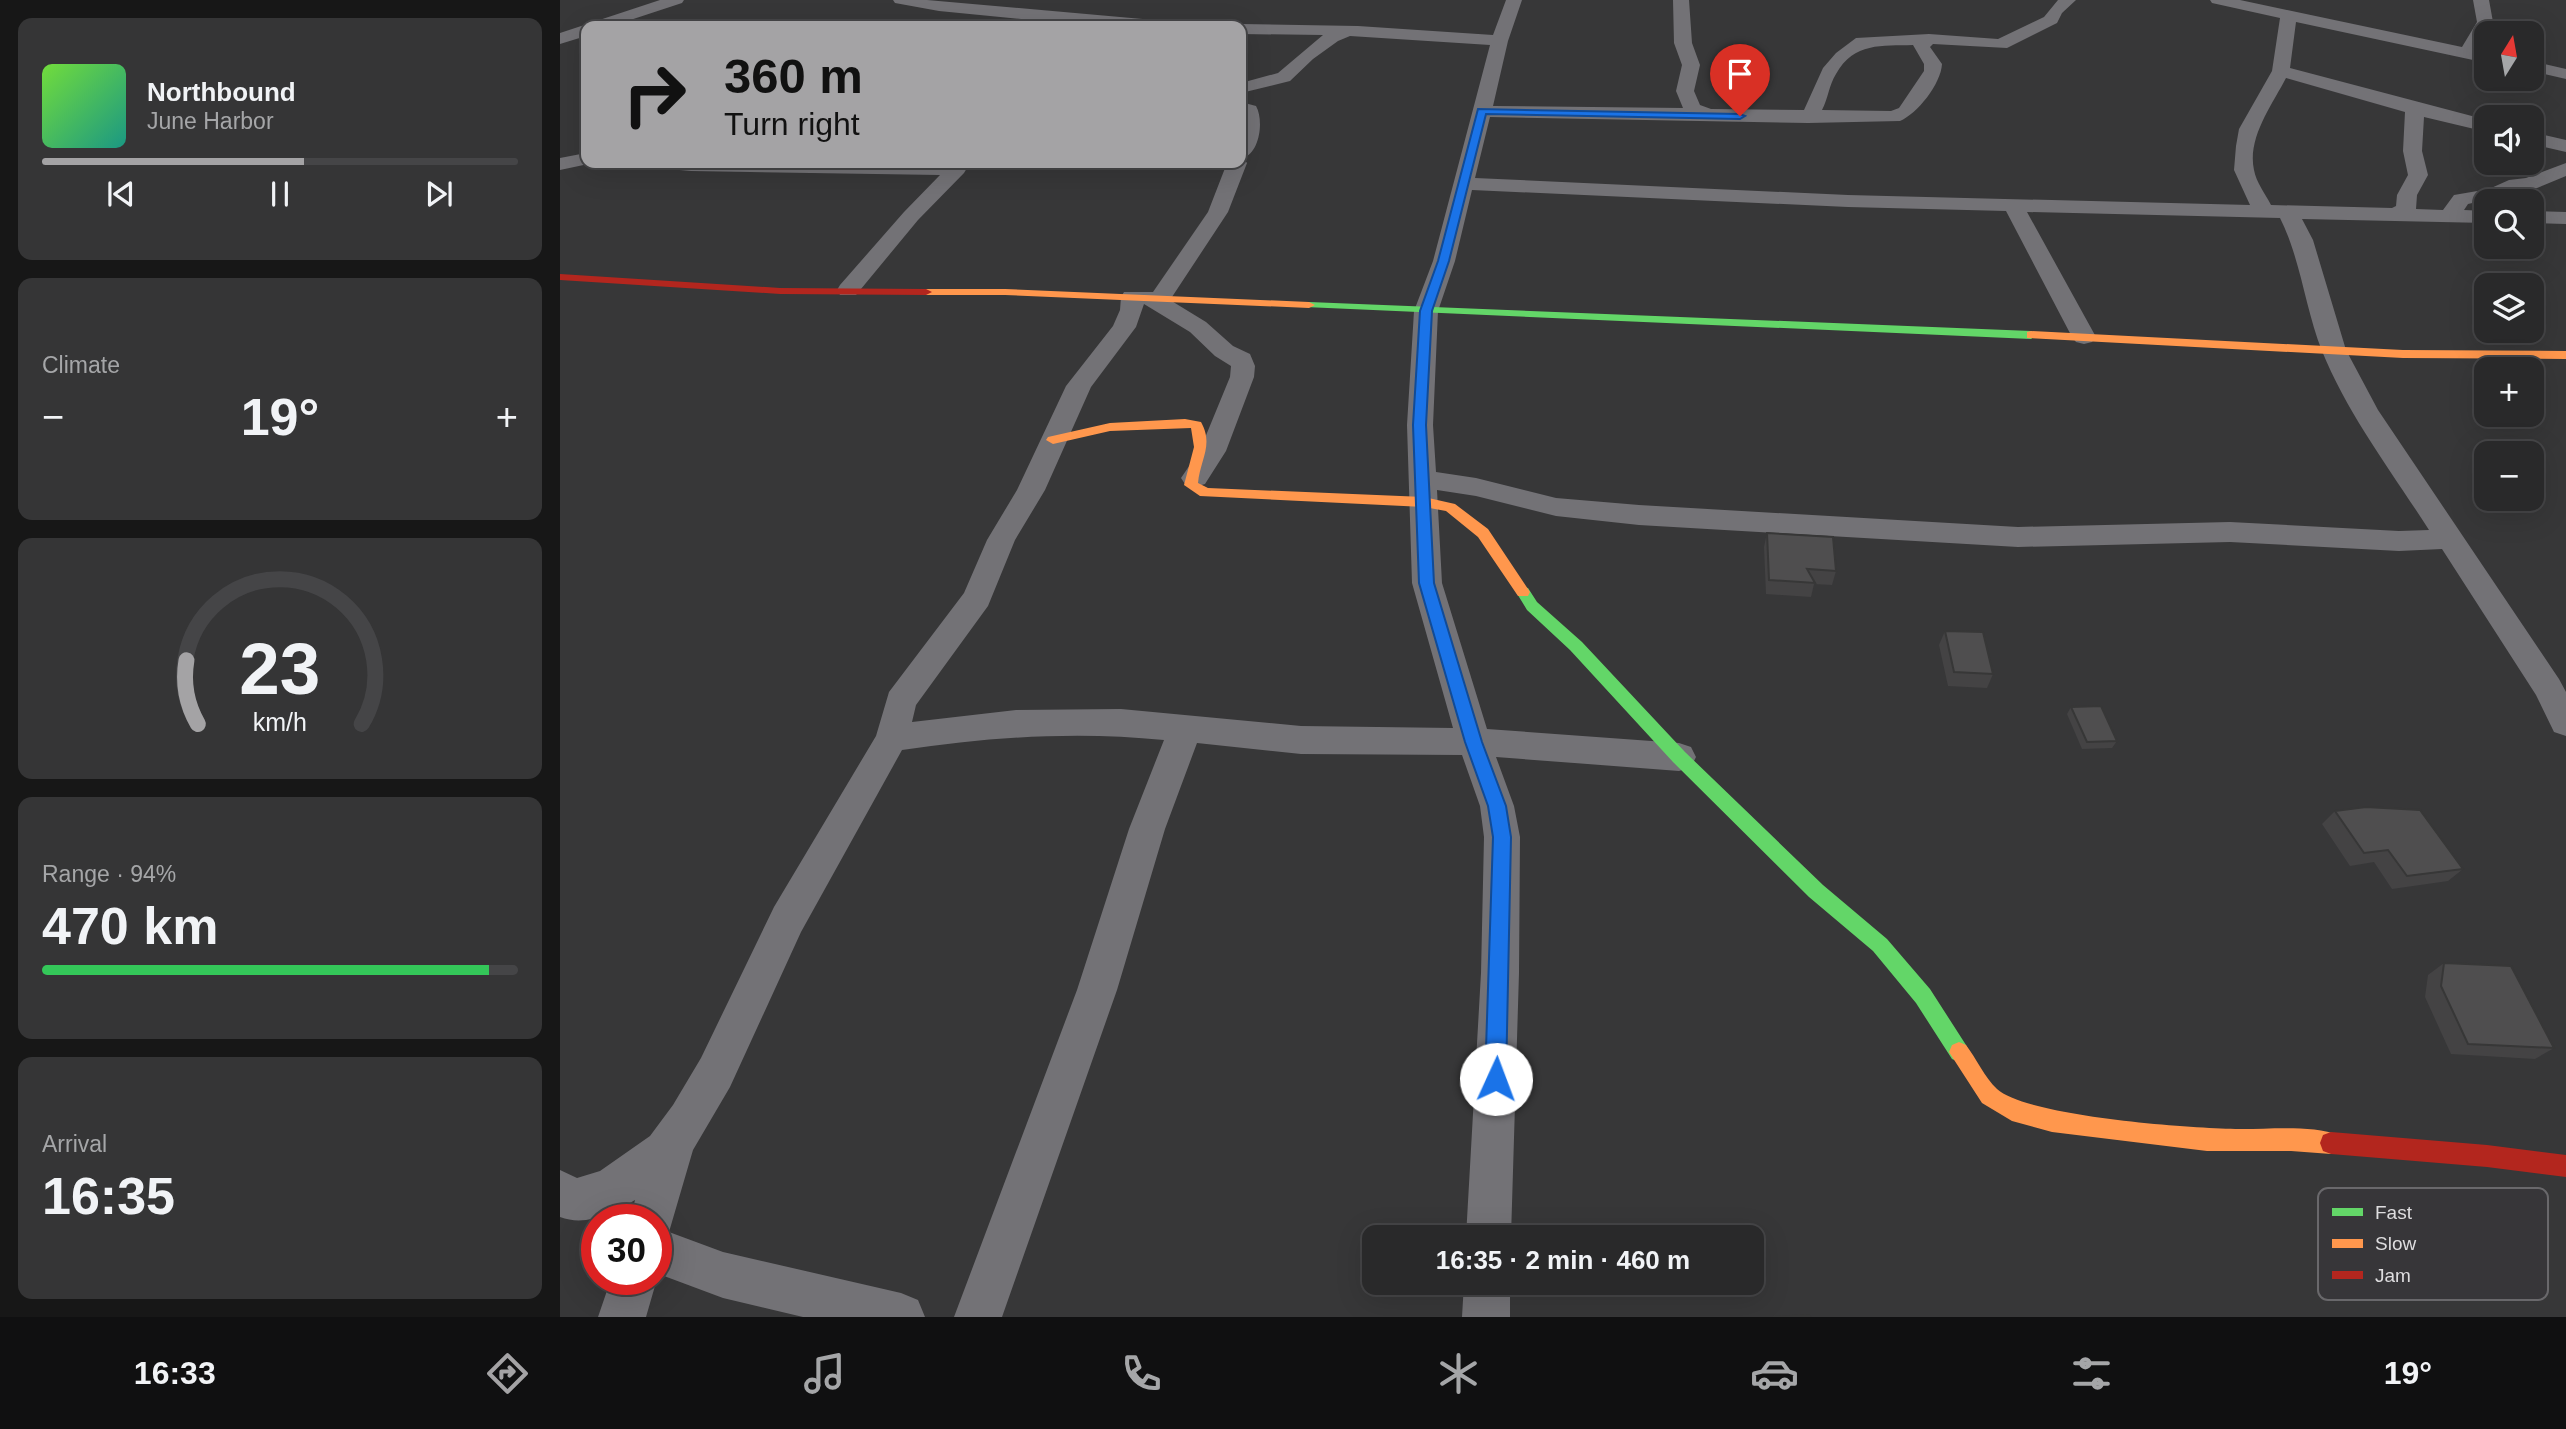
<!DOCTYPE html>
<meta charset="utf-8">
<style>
body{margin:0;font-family:Arial,sans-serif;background:#353536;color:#f1f3f6;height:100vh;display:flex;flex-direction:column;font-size:26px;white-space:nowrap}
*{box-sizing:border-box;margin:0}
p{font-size:23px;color:#a5a6a8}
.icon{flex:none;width:38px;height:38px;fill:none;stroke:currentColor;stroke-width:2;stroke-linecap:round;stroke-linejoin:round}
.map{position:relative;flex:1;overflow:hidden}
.details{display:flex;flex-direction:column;gap:18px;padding:18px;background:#171717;width:560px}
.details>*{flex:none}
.hud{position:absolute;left:21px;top:21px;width:665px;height:147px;border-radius:14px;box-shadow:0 7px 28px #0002,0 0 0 2px #454547;background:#a4a3a5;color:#111;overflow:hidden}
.needle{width:46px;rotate:11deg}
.tools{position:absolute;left:1914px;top:21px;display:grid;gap:14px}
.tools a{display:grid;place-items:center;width:70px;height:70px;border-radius:14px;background:#29292a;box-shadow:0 7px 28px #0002,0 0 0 2px #454547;font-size:35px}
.speed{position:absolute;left:21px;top:1204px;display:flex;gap:14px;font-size:35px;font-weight:700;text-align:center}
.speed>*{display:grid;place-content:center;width:91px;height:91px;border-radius:50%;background:#29292a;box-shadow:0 7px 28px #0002,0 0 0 2px #454547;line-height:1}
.speed .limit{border:10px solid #d22;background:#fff;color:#111}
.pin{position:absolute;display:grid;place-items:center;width:60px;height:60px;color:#fff;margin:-72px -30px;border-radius:50% 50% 50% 0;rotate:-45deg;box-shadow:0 0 7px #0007}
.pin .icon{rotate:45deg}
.me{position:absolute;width:77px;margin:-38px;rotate:2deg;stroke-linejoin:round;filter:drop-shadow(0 0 5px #0008)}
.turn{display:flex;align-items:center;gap:24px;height:147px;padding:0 28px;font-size:32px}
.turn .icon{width:91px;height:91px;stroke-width:2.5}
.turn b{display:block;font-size:49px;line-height:60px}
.big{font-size:52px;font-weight:700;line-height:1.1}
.details .tile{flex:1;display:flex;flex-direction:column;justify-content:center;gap:10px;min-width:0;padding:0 24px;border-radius:14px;background:#353536}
.details .dial{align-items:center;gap:0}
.dial svg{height:182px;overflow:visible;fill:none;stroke:#454547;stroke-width:7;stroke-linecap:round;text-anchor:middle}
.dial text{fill:#f1f3f6;stroke:none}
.song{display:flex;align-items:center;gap:21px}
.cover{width:84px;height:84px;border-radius:10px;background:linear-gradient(135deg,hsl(100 70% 55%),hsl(170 70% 35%))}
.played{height:7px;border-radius:4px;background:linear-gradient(90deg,#a4a3a5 55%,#454547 55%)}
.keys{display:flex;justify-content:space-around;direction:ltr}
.heat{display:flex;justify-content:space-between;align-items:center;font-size:38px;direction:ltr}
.charge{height:10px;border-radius:5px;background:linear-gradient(90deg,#34c759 94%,#454547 0)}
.trip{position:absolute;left:802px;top:1225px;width:402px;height:70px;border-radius:14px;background:#29292a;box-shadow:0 7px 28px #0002,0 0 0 2px #454547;font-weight:700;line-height:70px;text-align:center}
.menu{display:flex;height:112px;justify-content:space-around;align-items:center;background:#101011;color:#a5a6a8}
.menu .icon{width:49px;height:49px}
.menu .selected{color:#a4a3a5}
.menu b{font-size:32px;color:#f1f3f6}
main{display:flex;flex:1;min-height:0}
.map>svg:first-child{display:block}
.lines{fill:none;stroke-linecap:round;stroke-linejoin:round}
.street{fill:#737276;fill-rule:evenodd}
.fast{fill:#63d668;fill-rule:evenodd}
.slow{fill:#ff974d;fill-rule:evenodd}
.jam{fill:#b3261e;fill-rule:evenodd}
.wall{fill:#444344}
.building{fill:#4f4e4f;stroke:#373737;stroke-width:2}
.route{fill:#1a73e8;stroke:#114b97;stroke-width:2}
.key{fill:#373639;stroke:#69686b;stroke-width:2}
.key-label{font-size:19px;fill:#dedddf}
</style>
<main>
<section class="details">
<div class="tile">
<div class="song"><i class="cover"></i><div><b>Northbound</b><p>June Harbor</p></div></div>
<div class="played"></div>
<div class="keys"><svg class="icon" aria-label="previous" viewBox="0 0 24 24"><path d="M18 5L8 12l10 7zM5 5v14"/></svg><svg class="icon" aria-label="pause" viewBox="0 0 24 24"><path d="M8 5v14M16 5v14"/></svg><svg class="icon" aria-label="next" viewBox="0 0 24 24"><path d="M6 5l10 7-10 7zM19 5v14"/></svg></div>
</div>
<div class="tile"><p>Climate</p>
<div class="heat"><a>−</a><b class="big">19°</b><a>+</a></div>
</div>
<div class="tile dial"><svg viewBox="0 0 100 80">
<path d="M14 69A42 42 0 1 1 86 69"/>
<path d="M14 69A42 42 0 0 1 9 41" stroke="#a4a3a5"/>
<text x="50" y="56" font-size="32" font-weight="700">23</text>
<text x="50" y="72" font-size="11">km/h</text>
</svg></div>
<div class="tile"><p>Range · 94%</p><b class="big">470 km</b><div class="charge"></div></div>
<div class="tile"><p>Arrival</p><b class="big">16:35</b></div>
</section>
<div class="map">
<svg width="2006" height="1317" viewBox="0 0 2006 1317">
<rect width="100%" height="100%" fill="#373738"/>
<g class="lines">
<!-- street -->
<path class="street" d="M100,0h24l-2,3 -70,23h-26v10l-26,8v-11z
M333,0h34l238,21 8,5h-80l-154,-15 -44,-8z
M946,0h16l-14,41 -15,65 190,2 -7,-17 6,-26 -8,-22 -1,-43h16l3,43 8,22 -6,26 6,14 11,4 93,1 19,-42 13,-15 20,-15 73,-4 69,5 46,-22 14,-17h18l-14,13 -5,10 -50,25 -74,-4 -3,3 12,17c-1,20 -25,50 -42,57l-92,2 -318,-6 -15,61 373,17 402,10 -16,-35 2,-24 3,-17 33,-58 8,-53 -68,-15 -2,-3h30l222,47 15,-25 -4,-22h16l4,22 -16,29 10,2v10l-191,-41 -6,46 197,52v12l-63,-15 -2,34 6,24 -11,20 -1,14 27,1 11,-15 35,-6 20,-9 17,-2 40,-15v13l-29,12 -69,16 -4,6 23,1v12l-185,-4 11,21 33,110 32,60 181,269 7,13v44l-12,-4 -18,-37 -94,-146 -43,2 -169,-9 -212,5 -379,-22 -83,-9 -80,-20 -39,-6 5,93 45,146 192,14 12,4 5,10 -5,10 -12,4 -183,-14 18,49 6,31 -1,136 -8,264h-45l15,-264 3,-136 -4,-31 -18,-51 -161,-1 -104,-11 -32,86 -48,161 -115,327h-48l123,-327 52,-161 35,-89c-88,-9 -174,-3 -262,10l-101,182 -71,155 -37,63 -24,82 54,20 178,41 17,7 7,17h-122l-80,-19 -67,-25v-53h-26l5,-20c-22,13 -49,27 -75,17v-47l17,8 23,-7 50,-35 23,-31 28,-47 73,-151 102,-171 13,-44 75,-99 23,-53 30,-50 49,-104 47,-60 7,-16 1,-13 3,-5h29l55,-80 19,-49h14v-61l15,4c8,14 4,47 -13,52l4,5 -19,49 -58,88 36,22 27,24 17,8 5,12 -1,11 -28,74 -21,33 -10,3 -10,-3 -4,-6 19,-28 30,-73 1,-11 -16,-10 -25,-24 -46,-28 -8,23 -45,60 -46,103 -30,50 -27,66 -72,99 -4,17 104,-12 105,-1 180,17 152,2 -41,-145 -5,-158 7,-114 19,-50 57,-216 -140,-9 -12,5 -25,18 -23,22 -49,12v-10l37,-10 45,-38 -82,-1v-8h-6l6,-2 117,2 135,9zM1353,45l11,19v7l-25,37 -8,3 -69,-1c6,-11 7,-25 14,-36 18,-32 46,-28 77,-29zM1726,78l119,34 -2,39 5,24 -11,20 -1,11 -4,2 -121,-3c-5,-10 -15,-23 -17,-35 -7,-32 18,-65 32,-92zM912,190l376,17 158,4 66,126 4,5 8,2 8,-2 4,-5 -69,-125 253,6c21,42 25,90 42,133 26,64 70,121 107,179l-30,1 -169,-9 -212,5 -379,-22 -83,-7 -80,-20 -40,-6 -3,-47 5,-114 17,-50z
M1972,61l34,8v10l-34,-8z
M1972,132l34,8v12l-34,-8z
M26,153v10h7l-33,7v-12z
M83,163h327l-6,10 -46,47 -62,75h-16l-3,-5 3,-5 64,-73 36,-37 -249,-4 -45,-4z
M1972,211l34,1v12l-34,-1z
M96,1277l1,2 -11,38h-48l13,-38h45z
M904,1283h46v34h-48z"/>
<!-- fast -->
<path class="fast" d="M749,302l722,29 6,4 -6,4 -726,-32 -2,-2z
M963,587l5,1 9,14 45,40 103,110 138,133 64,54 43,50 36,56 3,7 -3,7 -7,3 -7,-3 -36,-56 -43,-52 -64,-54 -136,-135 -103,-112 -43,-40 -11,-18z"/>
<!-- slow -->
<path class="slow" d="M445,289l304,13 6,3 -6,3 -304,-13h-79l-6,-3 6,-3z
M1471,331l372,19 163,1v8l-163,-1 -376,-20v-6z
M625,419l16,3c13,23 -1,38 -3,61l10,5 216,9 31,7 33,25 42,63 -2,4h-10l-40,-59 -32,-26 -22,-4 -224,-11 -16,-11 10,-38 -3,-19 -81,3 -57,13 -7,-4 2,-3 62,-14z
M1399,1042l7,3c10,13 19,33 31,44 31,28 200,40 246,40 28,0 70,-4 96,6l3,8 -3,8 -8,3 -40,-3h-84l-155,-19 -40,-11 -30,-18 -33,-51 3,-7z"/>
<!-- jam -->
<path class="jam" d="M0,274l220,14 146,1 6,3 -6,3 -146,-1 -220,-14z
M1771,1132l156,13 79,10v22l-79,-10 -156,-13 -8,-3 -3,-8 3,-8z"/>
</g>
<!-- wall -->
<path class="wall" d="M1207,533l69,38 -4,14 -18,-1 -3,13 -45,-3 -2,-47z
M1385,631l48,43 -6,14 -39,-2 -9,-41z
M1511,707l46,34 -5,7 -30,1 -15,-35z
M1775,811l128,58 -15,12 -56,8 -18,-27 -24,4 -28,-42z
M1884,963l110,85 -19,11 -84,-5 -26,-57 3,-22z"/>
<!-- building -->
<path class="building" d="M1207,533l66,4 3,34 -29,-2 8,14 -46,-3z
M1385,631l38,1 10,42 -39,-2z
M1541,706l16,35 -30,1 -16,-35z
M1806,807l54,3 43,59 -56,7 -19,-26 -24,3 -29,-42z
M1884,963l67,3 43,82 -86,-4 -27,-58z
M1248,1315l2,2h-38z"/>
<!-- route -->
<path class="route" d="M918,109l262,5 5,2 -5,3 -254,-5 -37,147 -17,50 -6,114 8,158 48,159 24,64 5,31 -5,242 -3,7 -7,3 -8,-3 -3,-7 8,-242 -5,-31 -23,-64 -46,-159 -6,-158 7,-114 18,-50z"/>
<!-- legend -->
<rect x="1758" y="1188" width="230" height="112" rx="10" class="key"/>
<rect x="1772" y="1208" width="31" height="8" fill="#63d668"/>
<rect x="1772" y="1239" width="31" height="9" fill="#ff974d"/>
<rect x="1772" y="1271" width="31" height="8" fill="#b3261e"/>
<g class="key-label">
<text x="1815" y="1219">Fast</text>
<text x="1815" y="1250">Slow</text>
<text x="1815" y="1282">Jam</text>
</g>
</svg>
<div class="tools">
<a><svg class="needle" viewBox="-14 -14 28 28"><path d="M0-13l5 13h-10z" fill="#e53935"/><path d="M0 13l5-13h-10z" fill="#a5a6a8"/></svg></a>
<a><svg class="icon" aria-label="sound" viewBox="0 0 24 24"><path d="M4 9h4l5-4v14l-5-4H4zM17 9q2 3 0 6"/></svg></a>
<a><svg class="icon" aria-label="search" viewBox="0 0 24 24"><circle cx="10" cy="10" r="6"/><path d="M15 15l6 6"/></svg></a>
<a><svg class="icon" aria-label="layers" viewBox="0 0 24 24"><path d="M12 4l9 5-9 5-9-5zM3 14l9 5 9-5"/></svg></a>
<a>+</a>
<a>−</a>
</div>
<div class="speed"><div class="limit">30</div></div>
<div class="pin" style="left:1180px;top:116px;background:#d93025"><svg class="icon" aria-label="arrive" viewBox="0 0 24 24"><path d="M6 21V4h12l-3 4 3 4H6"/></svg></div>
<svg class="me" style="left:936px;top:1079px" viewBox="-20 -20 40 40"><circle r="19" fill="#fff"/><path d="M0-13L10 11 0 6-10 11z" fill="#1a73e8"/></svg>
<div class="trip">16:35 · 2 min · 460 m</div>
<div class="hud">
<div class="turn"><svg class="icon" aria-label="right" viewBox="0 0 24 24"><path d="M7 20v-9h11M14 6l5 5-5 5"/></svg><div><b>360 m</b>Turn right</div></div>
</div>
</div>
</main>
<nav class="menu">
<b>16:33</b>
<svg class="icon selected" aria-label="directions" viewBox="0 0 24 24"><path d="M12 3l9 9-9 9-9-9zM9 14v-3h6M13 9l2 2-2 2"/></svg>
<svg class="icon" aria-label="music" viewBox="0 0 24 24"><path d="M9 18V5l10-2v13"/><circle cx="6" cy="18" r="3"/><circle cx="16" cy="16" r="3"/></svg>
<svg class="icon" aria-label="phone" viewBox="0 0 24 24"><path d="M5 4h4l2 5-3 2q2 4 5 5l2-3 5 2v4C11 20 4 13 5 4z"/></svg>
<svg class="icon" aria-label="climate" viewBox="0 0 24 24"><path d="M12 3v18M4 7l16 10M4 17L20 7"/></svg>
<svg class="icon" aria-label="car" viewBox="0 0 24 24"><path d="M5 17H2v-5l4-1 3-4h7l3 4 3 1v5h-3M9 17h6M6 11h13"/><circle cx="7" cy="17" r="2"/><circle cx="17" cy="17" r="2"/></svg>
<svg class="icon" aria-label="filters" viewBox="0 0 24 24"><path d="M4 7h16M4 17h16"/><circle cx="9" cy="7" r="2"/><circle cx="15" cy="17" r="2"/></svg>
<b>19°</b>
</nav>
